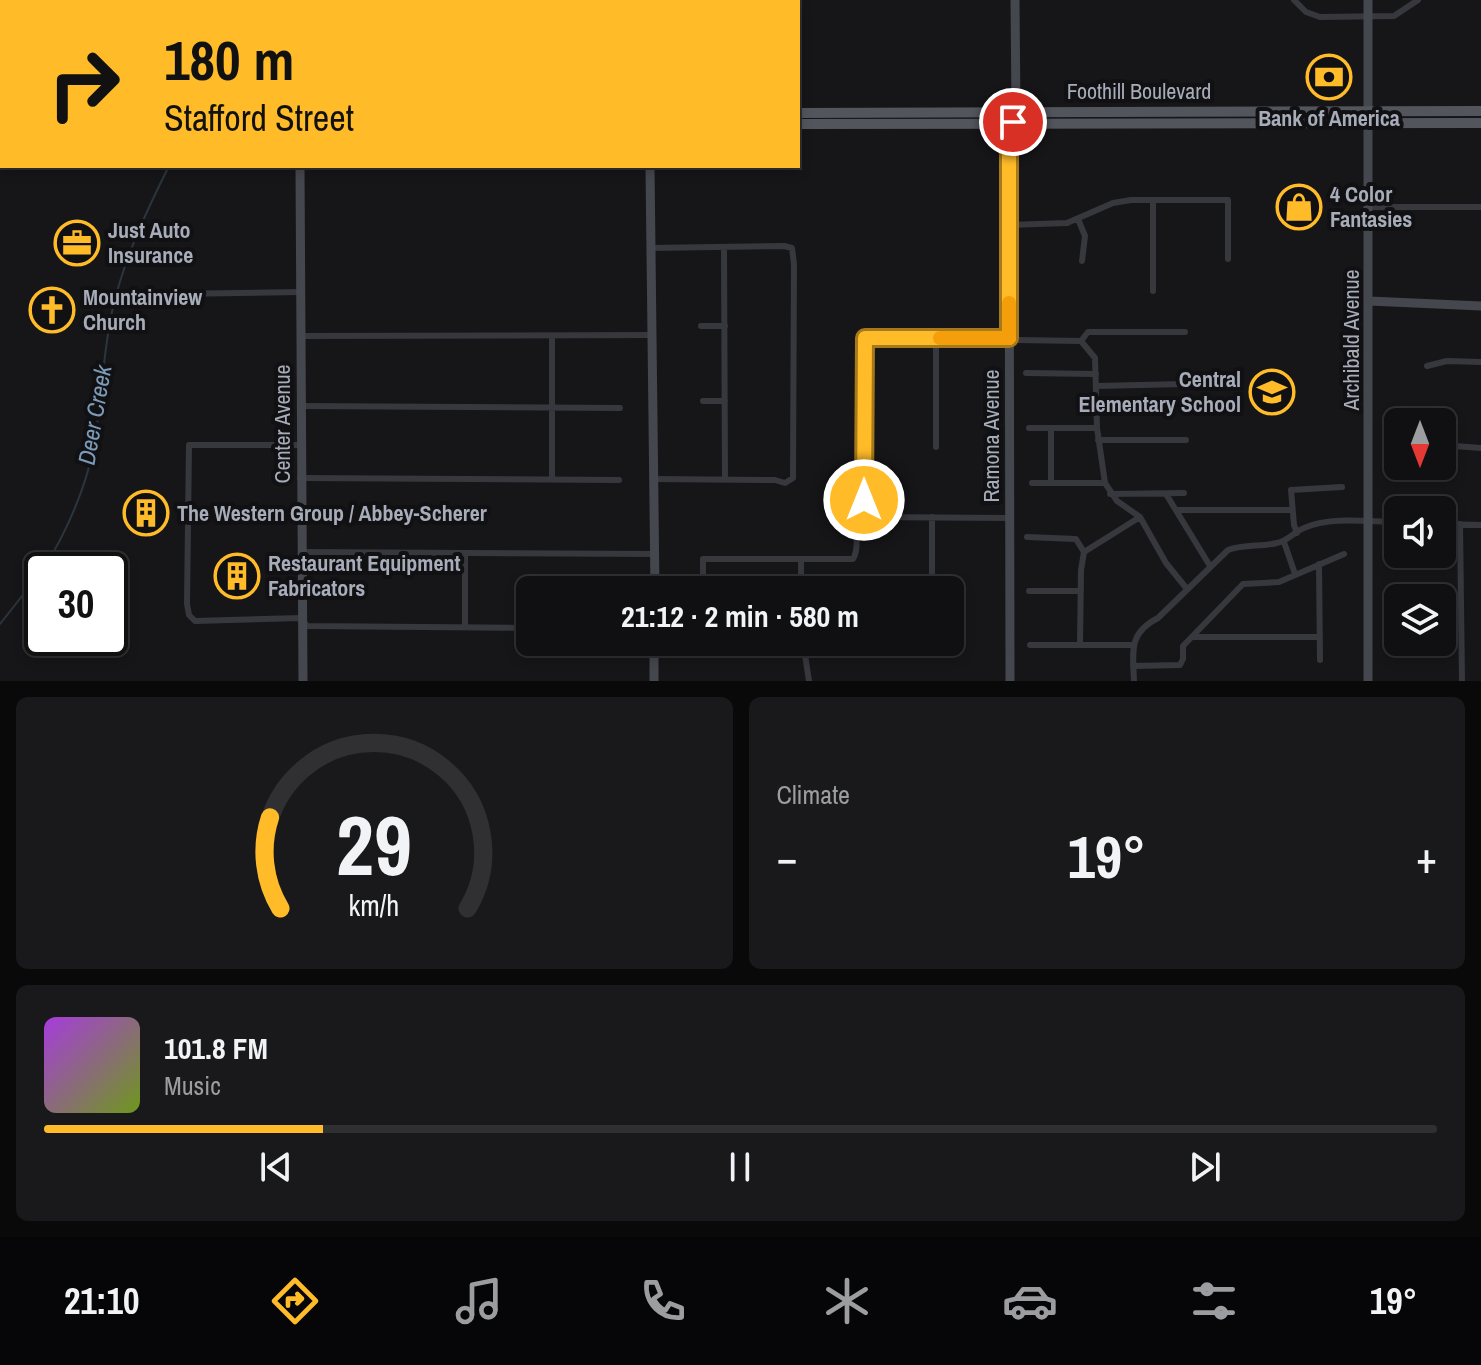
<!DOCTYPE html>
<meta charset="utf-8">
<style>
body{margin:0;font-family:"Archivo Narrow",sans-serif;background:#19191c;color:#f1f3f6;height:100vh;display:flex;flex-direction:column;font-size:30px;white-space:nowrap}
*{box-sizing:border-box;margin:0}
p{font-size:26px;color:#9c9da0}
.icon{flex:none;width:44px;height:44px;fill:none;stroke:currentColor;stroke-width:2;stroke-linecap:round;stroke-linejoin:round}
.map{position:relative;height:681px;overflow:hidden}
.drawer{display:flex;flex-direction:column;gap:16px;padding:16px;background:#09090a;flex:1}
.drawer>*{flex:none}
.hud{position:absolute;left:0px;top:0px;width:800px;height:168px;box-shadow:0 4px 12px #0003,0 0 0 2px #303033;background:#ffbb28;color:#111;overflow:hidden}
.needle{width:52px;rotate:180deg}
.tools{position:absolute;left:1384px;top:408px;display:grid;gap:16px}
.tools a{display:grid;place-items:center;width:72px;height:72px;border-radius:12px;background:#101013;box-shadow:0 4px 12px #0003,0 0 0 2px #303033;font-size:40px}
.speed{position:absolute;left:24px;top:552px;display:flex;gap:16px;font-size:40px;font-weight:700;text-align:center}
.speed>*{display:grid;place-content:center;width:104px;height:104px;border-radius:50%;background:#101013;box-shadow:0 4px 12px #0003,0 0 0 2px #303033;line-height:1}
.speed .limit{border:4px solid #111;border-radius:12px;background:#fff;color:#111}
.pin{position:absolute;display:grid;place-items:center;width:68px;height:68px;color:#fff;margin:-34px;border:4px solid #fff;border-radius:50%;box-shadow:0 2px 8px #0007}
.me{position:absolute;width:88px;margin:-44px;rotate:0deg;stroke-linejoin:round;filter:drop-shadow(0 0 6px #0008)}
.turn{display:flex;align-items:center;gap:28px;height:168px;padding:0 32px;font-size:36px}
.turn .icon{width:104px;height:104px;stroke-width:2.5}
.turn b{display:block;font-size:56px;line-height:68px}
.big{font-size:60px;font-weight:700;line-height:1.1}
.drawer .widget{flex:1;display:flex;flex-direction:column;justify-content:center;gap:12px;min-width:0;padding:0 28px;border-radius:12px;background:#19191c}
.drawer .dial{align-items:center;gap:0}
.dial svg{height:208px;overflow:visible;fill:none;stroke:#303033;stroke-width:7;stroke-linecap:round;text-anchor:middle}
.dial text{fill:#f1f3f6;stroke:none}
.song{display:flex;align-items:center;gap:24px}
.cover{width:96px;height:96px;border-radius:12px;background:linear-gradient(135deg,hsl(280 70% 55%),hsl(80 70% 35%))}
.played{height:8px;border-radius:4px;background:linear-gradient(90deg,#ffbb28 20%,#303033 20%)}
.keys{display:flex;justify-content:space-around;direction:ltr}
.heat{display:flex;justify-content:space-between;align-items:center;font-size:44px;direction:ltr}
.drawer .tiles{flex:1;display:grid;gap:16px;grid-template-columns:1fr 1fr}
.widget:last-child{grid-column:span 2}
.trip{position:absolute;left:516px;top:576px;width:448px;height:80px;border-radius:12px;background:#101013;box-shadow:0 4px 12px #0003,0 0 0 2px #303033;font-weight:700;line-height:80px;text-align:center}
.dock{display:flex;height:128px;justify-content:space-around;align-items:center;background:#060608;color:#9c9da0}
.dock .icon{width:56px;height:56px}
.dock .active{color:#ffbb28}
.dock b{font-size:36px;color:#f1f3f6}
.map>svg:first-child{display:block}
.lines{fill:none;stroke-linecap:round;stroke-linejoin:round}
.stream{stroke:#2b353e;stroke-width:2}
.street{stroke:#37383e;stroke-width:6}
.secondary{stroke:#45474e;stroke-width:9}
.primary{stroke:#53555d;stroke-width:10}
.route-casing{stroke:#a67a1a;stroke-width:20}
.route{stroke:#ffbb28;stroke-width:14}
.slow{stroke:#f59e0b;stroke-width:14}
.labels{text-anchor:middle;stroke-width:8;stroke-linejoin:round;paint-order:stroke}
.street-label{font-size:22px;fill:#a7acb9;stroke:#111114}
.poi-label{font-size:22px;font-weight:bold;fill:#a7acb9;stroke:#111114;text-anchor:start}
.water-label{font-size:24px;font-style:italic;fill:#7c9ab7;stroke:#111114}
</style>
<div class="map">
<svg width="1481" height="681" viewBox="0 0 1481 681">
<rect width="100%" height="100%" fill="#161619"/>
<g class="lines">
<!-- stream -->
<path class="stream" d="M232,2l1,-2
M43,570c24,-39 44,-84 52,-130 7,-44 8,-89 18,-133 12,-50 33,-95 56,-141
M0,624l41,-52"/>
<!-- street -->
<path class="street" d="M1294,0l12,12 14,5 74,-1 24,-16
M1369,207h112
M1078,219l7,17 -3,25
M1009,225l58,-2 46,-20 18,-3h97v59
M650,248l134,-2 8,2 2,16 -1,214 -8,5 -10,-3 -122,-1
M724,248l1,231
M1153,291v-91
M174,294l126,-2
M701,326h24
M300,336l353,-1
M1081,341l14,17 2,70 8,55 12,18 23,16 26,46 21,26
M1081,341l7,-9h97
M1427,366l20,-5 34,1
M1026,373l70,1
M1096,386l88,-2
M703,401h22
M300,406l320,2
M1029,428h68
M1051,428v55
M1395,436l3,1
M1098,440h88
M300,445h-111l-2,159 2,11 6,6 106,-3 6,8 223,2
M1442,445l39,3
M936,447v-109
M300,478l319,2
M552,479v-143
M1032,483h73
M1110,494l74,-1
M1166,494l44,72
M1177,510h115
M862,517l148,1
M932,517v73
M1442,524l39,1
M1460,524l2,157
M1297,533l-3,-8 -3,-35 51,-3
M1027,537l49,2 8,13
M1284,542l11,32
M301,552l355,2
M465,553v74
M801,559v31
M1319,564l1,96
M703,590v-31h150c5,-8 3,-14 4,-23 12,-65 8,-132 8,-198l216,3
M1029,591h52
M1192,637h128
M803,642l6,39
M1080,644l1,-74 3,-18 56,-35
M1030,645h102
M1133,666l47,-1 3,-6v-13l60,-62 36,-2 65,-28
M1134,681c-1,-29 -6,-48 24,-63l70,-68c16,-6 33,-3 49,-7 11,-2 17,-11 27,-15 27,-12 65,-6 94,-6"/>
<!-- secondary -->
<path class="secondary" d="M649,2v-2
M300,166l3,515
M650,166l5,424
M1369,301l112,5
M654,681v-39
M1010,681l-1,-546 7,-23 -1,-112
M1368,681v-681"/>
<!-- primary -->
<path class="primary" d="M0,98h2
M0,113h2
M798,113l683,-2
M798,124l683,-1"/>
</g>
<g class="lines">
<!-- route casing -->
<g class="route-casing">
<path id="route" d="M864,500l1,-162h144v-203l4,-13"/>
</g>
<!-- route -->
<use href="#route" class="route"/>
<!-- slow -->
<path class="slow" d="M940,338h69v-35"/>
</g>
<!-- icons -->
<defs>
<g id="bank-ring" transform="scale(2.3)"><circle r="9.5" fill="#111114" stroke="#ffbb28" stroke-width="1.5"/><path d="M-6-4H6V4H-6ZM0-2.3a2.3 2.3 0 1 0 0 4.6a2.3 2.3 0 1 0 0-4.6Z" fill="#ffbb28"/></g>
<g id="shop-ring" transform="scale(2.3)"><circle r="9.5" fill="#111114" stroke="#ffbb28" stroke-width="1.5"/><path d="M-5-2.5h2.3a2.7 3.5 0 0 1 5.4 0H5L5.5 6h-11ZM-1.5-2.5h3a1.5 2.3 0 0 0-3 0Z" fill="#ffbb28"/></g>
<g id="office-ring" transform="scale(2.3)"><circle r="9.5" fill="#111114" stroke="#ffbb28" stroke-width="1.5"/><path d="M-6-3h4V-5.5h4V-3h4V5H-6ZM-1-4.5V-3h2v-1.5ZM-6 0V1H6V0Z" fill="#ffbb28"/></g>
<g id="church-ring" transform="scale(2.3)"><circle r="9.5" fill="#111114" stroke="#ffbb28" stroke-width="1.5"/><path d="M-1.2-6h2.4v3.5h3.3v2.4h-3.3V6h-2.4V-.1h-3.3v-2.4h3.3Z" fill="#ffbb28"/></g>
<g id="school-ring" transform="scale(2.3)"><circle r="9.5" fill="#111114" stroke="#ffbb28" stroke-width="1.5"/><path d="M0-5L7-2L0 1L-7-2ZM-4 1L0 2.5L4 1V4Q0 6-4 4Z" fill="#ffbb28"/></g>
<g id="building-ring" transform="scale(2.3)"><circle r="9.5" fill="#111114" stroke="#ffbb28" stroke-width="1.5"/><path d="M-4-6H4V6H1V3H-1V6H-4ZM-2.5-4.3h1.7v1.8h-1.7ZM.8-4.3h1.7v1.8H.8ZM-2.5-1h1.7V.8h-1.7ZM.8-1h1.7V.8H.8Z" fill="#ffbb28"/></g>
</defs>
<g fill-rule="evenodd">
<use href="#bank-ring" x="1329" y="77"/>
<use href="#shop-ring" x="1299" y="207"/>
<use href="#office-ring" x="77" y="243"/>
<use href="#church-ring" x="52" y="310"/>
<use href="#school-ring" x="1272" y="392"/>
<use href="#building-ring" x="146" y="513"/>
<use href="#building-ring" x="237" y="576"/>
</g>
<g class="labels">
<!-- street labels -->
<g class="street-label">
<text x="1139" y="99">Foothill Boulevard</text>
<text transform="translate(1351 340) rotate(-90)" y="8">Archibald Avenue</text>
<text transform="translate(282 424) rotate(-90)" y="8">Center Avenue</text>
<text transform="translate(991 436) rotate(-90)" y="8">Ramona Avenue</text>
</g>
<!-- poi labels -->
<g class="poi-label">
<text x="1329" y="126" text-anchor="middle">Bank of America</text>
<text x="1330" y="202">4 Color<tspan x="1330" dy="25">Fantasies</tspan></text>
<text x="108" y="238">Just Auto<tspan x="108" dy="25">Insurance</tspan></text>
<text x="83" y="305">Mountainview<tspan x="83" dy="25">Church</tspan></text>
<text x="1241" y="387" text-anchor="end">Central<tspan x="1241" dy="25">Elementary School</tspan></text>
<text x="177" y="521">The Western Group / Abbey-Scherer</text>
<text x="268" y="571">Restaurant Equipment<tspan x="268" dy="25">Fabricators</tspan></text>
</g>
<!-- water labels -->
<g class="water-label">
<text transform="translate(95 415) rotate(-80)" y="8">Deer Creek</text>
</g>
</g>
</svg>
<div class="tools">
<a><svg class="needle" viewBox="-14 -14 28 28"><path d="M0-13l5 13h-10z" fill="#e53935"/><path d="M0 13l5-13h-10z" fill="#9c9da0"/></svg></a>
<a><svg class="icon" aria-label="sound" viewBox="0 0 24 24"><path d="M4 9h4l5-4v14l-5-4H4zM17 9q2 3 0 6"/></svg></a>
<a><svg class="icon" aria-label="layers" viewBox="0 0 24 24"><path d="M12 4l9 5-9 5-9-5zM3 14l9 5 9-5"/></svg></a>
</div>
<div class="speed"><div class="limit">30</div></div>
<div class="pin" style="left:1013px;top:122px;background:#d93025"><svg class="icon" aria-label="arrive" viewBox="0 0 24 24"><path d="M6 21V4h12l-3 4 3 4H6"/></svg></div>
<svg class="me" style="left:864px;top:500px" viewBox="-20 -20 40 40"><circle r="17" fill="#ffbb28" stroke="#fff" stroke-width="3"/><path d="M0-11L8 9 0 5-8 9z" fill="#fff"/></svg>
<div class="trip">21:12 · 2 min · 580 m</div>
<div class="hud">
<div class="turn"><svg class="icon" aria-label="right" viewBox="0 0 24 24"><path d="M7 20v-9h11M14 6l5 5-5 5"/></svg><div><b>180 m</b>Stafford Street</div></div>
</div>
</div>
<section class="drawer">
<div class="tiles">
<div class="widget dial"><svg viewBox="0 0 100 80">
<path d="M14 69A42 42 0 1 1 86 69"/>
<path d="M14 69A42 42 0 0 1 10 34" stroke="#ffbb28"/>
<text x="50" y="56" font-size="32" font-weight="700">29</text>
<text x="50" y="72" font-size="11">km/h</text>
</svg></div>
<div class="widget"><p>Climate</p>
<div class="heat"><a>−</a><b class="big">19°</b><a>+</a></div>
</div>
<div class="widget">
<div class="song"><i class="cover"></i><div><b>101.8 FM</b><p>Music</p></div></div>
<div class="played"></div>
<div class="keys"><svg class="icon" aria-label="previous" viewBox="0 0 24 24"><path d="M18 5L8 12l10 7zM5 5v14"/></svg><svg class="icon" aria-label="pause" viewBox="0 0 24 24"><path d="M8 5v14M16 5v14"/></svg><svg class="icon" aria-label="next" viewBox="0 0 24 24"><path d="M6 5l10 7-10 7zM19 5v14"/></svg></div>
</div>
</div>
</section>
<nav class="dock">
<b>21:10</b>
<svg class="icon active" aria-label="directions" viewBox="0 0 24 24"><path d="M12 3l9 9-9 9-9-9zM9 14v-3h6M13 9l2 2-2 2"/></svg>
<svg class="icon" aria-label="music" viewBox="0 0 24 24"><path d="M9 18V5l10-2v13"/><circle cx="6" cy="18" r="3"/><circle cx="16" cy="16" r="3"/></svg>
<svg class="icon" aria-label="phone" viewBox="0 0 24 24"><path d="M5 4h4l2 5-3 2q2 4 5 5l2-3 5 2v4C11 20 4 13 5 4z"/></svg>
<svg class="icon" aria-label="climate" viewBox="0 0 24 24"><path d="M12 3v18M4 7l16 10M4 17L20 7"/></svg>
<svg class="icon" aria-label="car" viewBox="0 0 24 24"><path d="M5 17H2v-5l4-1 3-4h7l3 4 3 1v5h-3M9 17h6M6 11h13"/><circle cx="7" cy="17" r="2"/><circle cx="17" cy="17" r="2"/></svg>
<svg class="icon" aria-label="filters" viewBox="0 0 24 24"><path d="M4 7h16M4 17h16"/><circle cx="9" cy="7" r="2"/><circle cx="15" cy="17" r="2"/></svg>
<b>19°</b>
</nav>
